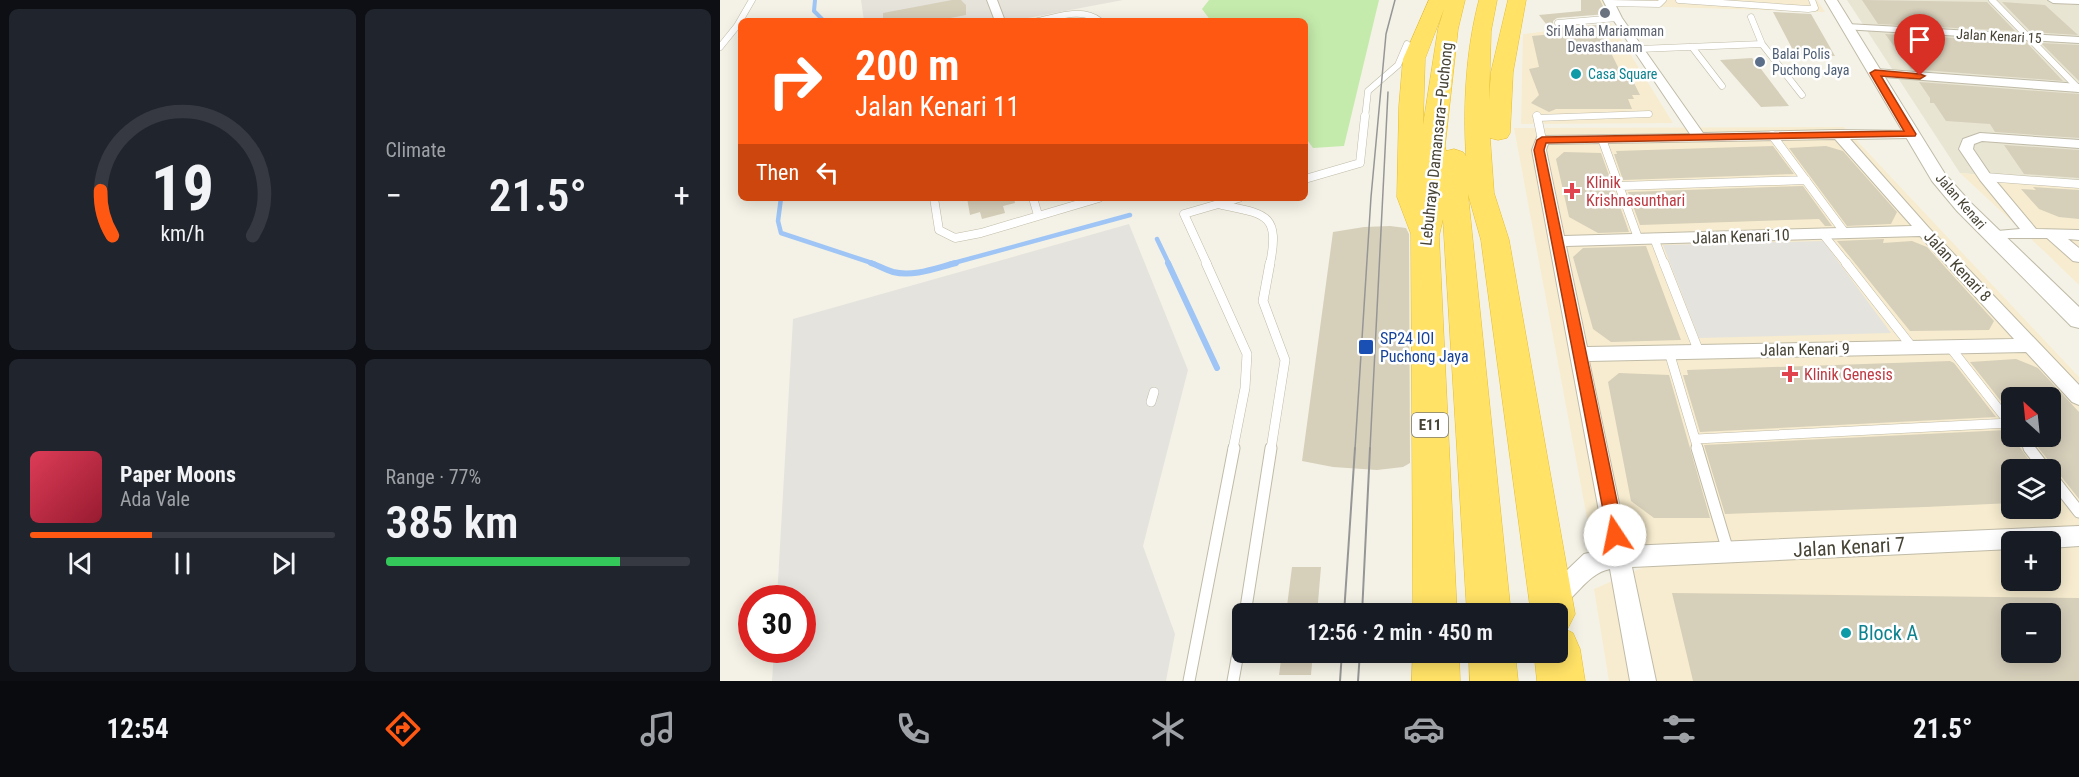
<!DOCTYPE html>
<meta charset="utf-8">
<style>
body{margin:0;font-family:"Roboto Condensed",sans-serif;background:#20242c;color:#f1f3f6;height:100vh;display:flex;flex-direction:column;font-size:22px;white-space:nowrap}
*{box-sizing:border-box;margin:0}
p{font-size:20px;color:#9ea1a6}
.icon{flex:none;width:33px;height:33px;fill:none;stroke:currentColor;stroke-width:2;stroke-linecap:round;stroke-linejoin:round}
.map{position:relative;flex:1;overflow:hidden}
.side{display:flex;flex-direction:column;gap:9px;padding:9px;background:#0d0f14;width:720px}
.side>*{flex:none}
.hud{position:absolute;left:18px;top:18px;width:570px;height:183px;border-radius:9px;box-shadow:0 3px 15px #0003;background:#ff5812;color:#fff;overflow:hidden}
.needle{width:39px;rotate:333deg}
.tools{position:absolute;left:1281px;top:387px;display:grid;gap:12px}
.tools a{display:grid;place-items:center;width:60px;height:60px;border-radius:9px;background:#171b24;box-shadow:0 3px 15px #0003;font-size:30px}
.speed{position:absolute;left:18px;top:585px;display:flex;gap:12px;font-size:30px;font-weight:700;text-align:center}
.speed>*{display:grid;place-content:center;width:78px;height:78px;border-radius:50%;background:#171b24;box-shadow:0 3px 15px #0003;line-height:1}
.speed .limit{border:9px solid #d22;background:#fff;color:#111}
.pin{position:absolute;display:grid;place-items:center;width:51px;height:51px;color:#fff;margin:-62px -26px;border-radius:50% 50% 50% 0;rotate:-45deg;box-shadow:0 0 6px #0007}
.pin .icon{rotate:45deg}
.me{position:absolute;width:66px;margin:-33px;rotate:349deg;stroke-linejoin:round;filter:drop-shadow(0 0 4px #0008)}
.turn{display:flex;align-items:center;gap:21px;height:126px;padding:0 18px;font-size:27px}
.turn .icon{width:78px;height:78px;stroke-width:2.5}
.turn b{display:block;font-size:42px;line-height:51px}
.then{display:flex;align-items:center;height:57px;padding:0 18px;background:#0003;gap:12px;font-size:22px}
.big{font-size:45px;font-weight:600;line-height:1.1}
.side .widget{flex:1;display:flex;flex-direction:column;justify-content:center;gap:9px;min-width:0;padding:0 21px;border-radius:9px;background:#20242c}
.side .dial{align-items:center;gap:0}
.dial svg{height:156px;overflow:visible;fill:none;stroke:#363941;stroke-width:7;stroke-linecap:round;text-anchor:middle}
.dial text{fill:#f1f3f6;stroke:none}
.song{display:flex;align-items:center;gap:18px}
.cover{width:72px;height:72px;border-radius:9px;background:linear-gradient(135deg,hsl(350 70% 55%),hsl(350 70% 35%))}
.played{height:6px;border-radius:3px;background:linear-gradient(90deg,#ff5812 40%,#363941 40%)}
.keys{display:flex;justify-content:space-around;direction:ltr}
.heat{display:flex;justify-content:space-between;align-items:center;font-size:33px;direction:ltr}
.charge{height:9px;border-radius:4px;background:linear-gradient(90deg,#34c759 77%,#363941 0)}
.side .tiles{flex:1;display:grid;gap:9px;grid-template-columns:repeat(2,1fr)}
.trip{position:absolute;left:512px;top:603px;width:336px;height:60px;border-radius:9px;background:#171b24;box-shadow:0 3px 15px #0003;font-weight:600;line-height:60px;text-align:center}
.tab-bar{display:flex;height:96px;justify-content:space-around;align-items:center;background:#090b0e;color:#9ea1a6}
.tab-bar .icon{width:42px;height:42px}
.tab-bar .current{color:#ff5812}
.tab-bar b{font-size:27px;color:#f1f3f6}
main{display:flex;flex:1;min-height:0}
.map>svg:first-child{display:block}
.residential{fill:#e8e5d3}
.commercial{fill:#f7eccf;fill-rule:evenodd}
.industrial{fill:#e6e3db}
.green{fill:#c5ebac}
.parking{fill:#e5e3de}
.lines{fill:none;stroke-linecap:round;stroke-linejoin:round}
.stream-far2{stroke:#9ec5f5;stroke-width:4}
.stream-far1{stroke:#9ec5f5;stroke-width:4.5}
.stream{stroke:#9ec5f5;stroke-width:6}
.building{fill:#d6cfba;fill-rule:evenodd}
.service-far3-casing{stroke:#c0bba8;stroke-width:7}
.service-far2-casing{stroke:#c0bba8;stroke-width:9}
.service-far1-casing{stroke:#c0bba8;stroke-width:10}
.service-casing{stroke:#c0bba8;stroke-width:13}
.minor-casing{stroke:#c0bba8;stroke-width:2}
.tertiary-casing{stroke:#c0bba8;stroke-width:2}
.motorway-casing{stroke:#e7be2d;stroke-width:1}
.service-far3{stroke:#fff;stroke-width:6}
.service-far2{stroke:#fff;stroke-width:8}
.service-far1{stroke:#fff;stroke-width:9}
.service{stroke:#fff;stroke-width:11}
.minor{fill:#fff;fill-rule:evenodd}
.tertiary{fill:#fff;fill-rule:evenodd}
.motorway{fill:#ffe266;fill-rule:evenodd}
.tram-far1{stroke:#969696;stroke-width:1.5}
.tram{stroke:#969696;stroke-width:2}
.route{fill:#ff5812;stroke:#a6390c;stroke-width:1.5}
.worship-dot{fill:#6b7280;stroke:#fff;stroke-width:2}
.service-dot{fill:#5c6f8a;stroke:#fff;stroke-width:2}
.culture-dot{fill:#0f9aa8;stroke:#fff;stroke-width:2}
.health-dot{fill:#e0444e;stroke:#fff;stroke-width:2}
.transit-dot{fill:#1a4fb4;stroke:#fff;stroke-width:2}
.labels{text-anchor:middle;stroke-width:5;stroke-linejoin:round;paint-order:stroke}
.far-worship-label{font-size:14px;fill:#5b616d;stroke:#fff}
.far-street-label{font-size:14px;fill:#474335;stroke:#fff}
.far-service-label{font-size:14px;fill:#4e5e75;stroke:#fff;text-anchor:start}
.far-culture-label{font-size:14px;fill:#0d838f;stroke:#fff;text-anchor:start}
.shield{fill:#fff;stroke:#7e7b72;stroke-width:1.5}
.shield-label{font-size:15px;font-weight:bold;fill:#474335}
.street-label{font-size:16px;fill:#474335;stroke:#fff}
.health-label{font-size:16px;fill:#be3a42;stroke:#fff;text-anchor:start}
.transit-label{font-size:16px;fill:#164399;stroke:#fff;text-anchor:start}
.near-street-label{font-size:20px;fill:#474335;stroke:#fff}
.near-culture-label{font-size:20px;fill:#0d838f;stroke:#fff;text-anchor:start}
</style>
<main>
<section class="side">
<div class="tiles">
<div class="widget dial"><svg viewBox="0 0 100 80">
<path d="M14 69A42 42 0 1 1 86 69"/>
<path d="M14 69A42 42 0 0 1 8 46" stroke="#ff5812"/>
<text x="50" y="56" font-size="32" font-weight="700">19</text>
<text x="50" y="72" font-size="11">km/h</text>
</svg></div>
<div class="widget"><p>Climate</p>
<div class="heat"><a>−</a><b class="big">21.5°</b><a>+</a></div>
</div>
<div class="widget">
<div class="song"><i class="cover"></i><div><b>Paper Moons</b><p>Ada Vale</p></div></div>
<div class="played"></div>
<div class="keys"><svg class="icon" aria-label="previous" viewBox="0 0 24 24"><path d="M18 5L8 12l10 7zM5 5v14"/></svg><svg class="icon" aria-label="pause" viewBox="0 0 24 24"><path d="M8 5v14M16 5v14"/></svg><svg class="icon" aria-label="next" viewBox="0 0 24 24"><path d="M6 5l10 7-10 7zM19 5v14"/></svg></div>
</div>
<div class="widget"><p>Range · 77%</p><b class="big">385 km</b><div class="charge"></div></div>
</div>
</section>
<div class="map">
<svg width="1359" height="681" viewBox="0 0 1359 681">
<rect width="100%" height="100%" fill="#f4f2e6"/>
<!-- residential -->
<path class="residential" d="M1127,0h232v183l-119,-10z"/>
<!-- commercial -->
<path class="commercial" d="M879,0h218l8,12 -222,-7z
M891,23l62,100 -152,1 2,-90z
M1124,127l235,250v304h-470l-15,-92 48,-21 -55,-50 -73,-390zM1292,398h38v38h-38zM1292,470h38v38h-38zM1292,542h38v38h-38zM1292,614h38v38h-38z
M1240,173l119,10v102l-34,-33z"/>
<!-- industrial -->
<path class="industrial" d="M141,0h262l-111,21h-148z"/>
<!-- green -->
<path class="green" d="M489,0h170l-35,146 -31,2 -8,-11v-116h-94l-9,-12z"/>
<!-- parking -->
<path class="parking" d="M409,224l59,146 -45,176 32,88 -9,47h-394l2,-31h28v-52h-25l16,-279z
M1103,241l68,92 -192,5 -36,-93z"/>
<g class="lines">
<!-- stream-far2 -->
<path class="stream-far2" d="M95,0l-1,11 10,10"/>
<!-- stream-far1 -->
<path class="stream-far1" d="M61,198l-3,23 3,12 94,31
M437,239l12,25
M230,264l180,-49"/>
<!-- stream -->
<path class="stream" d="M151,263c8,3 15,7 22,9 21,5 43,-4 63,-9
M448,263l49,105"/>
</g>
<!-- building -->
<path class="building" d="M232,0h9l5,5v10l-32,6h-51v-8z
M861,0h19l7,14 -50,4 -4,3v4l5,3 39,-3 27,54h8l8,16h-8l2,4h-6l4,10h-76l-7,3 -18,-9 8,-8 -10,-26 10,-2 -7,-31 22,-2 -15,-19 42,-4z
M1142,0l125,2 28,29 -137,-7z
M1282,2l43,3 33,30 -47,-3z
M1053,12l38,2 24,42 -40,-2z
M1165,34l141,8 37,39 -152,-12z
M1321,43l38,2v36z
M1032,58l9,11 28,37 -28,1 -41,-47z
M1199,82l160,12v44l-84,-6 -5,-8 -44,-3 -12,-18h-4v-5z
M1284,145l75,5v28l-55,-4z
M1053,146l21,28 -171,6 -9,-26h3l-1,-3z
M1106,146l17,5 54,61 -6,12 -44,2 -58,-78z
M844,152l37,1 28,79 -31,1 -29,-16 -13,-58z
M1083,186l29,40h-7l-6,-7 -179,6 -12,-33z
M1313,187l46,3v29l-20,-2 -20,-8 -18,-20 15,1z
M247,198h47l1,5 -12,3 2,7 -23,6 -2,-7 -10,3z
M670,226l16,2 3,6 1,229 -7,4 -26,3 -44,-3 -31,-6 31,-229 31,-5z
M1164,239l-1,4 29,-2 15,6 67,74 -5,9 -79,1 -73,-90z
M926,246l35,94 -70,2 -18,-13 -20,-72 10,-9z
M1296,359l22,9 41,44v87l-50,-63h21v-38h-38v17l-42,-53z
M1230,361l4,2 42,54 -296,15 -17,-57h5l-1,-5z
M899,373l50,2 41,143h-56l-23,-17 -23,-119z
M1287,430l5,2v4l24,34h-24v33l-87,4 -200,7 -21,-69z
M572,567h29l-4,47h-31z
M952,593l407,5v83h-386zM1292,614h38v38h-38z
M562,652h31l-2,23h-32z"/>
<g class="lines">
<!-- service-far3 casing -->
<g class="service-far3-casing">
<path id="service-far3" d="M959,0l129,9 7,-1 -3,-8
M1272,0l87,89
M890,3l49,1 4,-4
M1031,17l11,27 40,51
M318,21c20,-4 44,-14 62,0
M838,23l59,-5
M0,47l17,-21 15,-26
M972,47l30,39
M919,49l123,-5
M645,118l3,-27 30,-26 9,-21
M817,118l112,-4"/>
</g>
<!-- service-far2 casing -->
<g class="service-far2-casing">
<path id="service-far2" d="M817,116l5,24
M1052,135l73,98
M882,139l36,99
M1265,177l94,7
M585,179l55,-16 5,-47
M899,186l187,-6
M214,198l5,32 16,8 26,-5 118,-35
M313,198l5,17
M502,205c44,9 58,9 48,59
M1102,233l25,31
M934,238l10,26
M487,264l-23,-50 55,-16"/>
</g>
<!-- service-far1 casing -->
<g class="service-far1-casing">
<path id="service-far1" d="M486,263l41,91 -2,34 -12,61
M550,263l-7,38 22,59 -14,89
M944,263l35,89
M1126,263l66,84
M1230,347l61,78
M949,352l29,97
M431,402l3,-10
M1300,436l10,13
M976,439l314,-16"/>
</g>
<!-- service casing -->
<g class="service-casing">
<path id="service" d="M977,448l31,103
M1309,448l17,22
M1330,475l29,37
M525,614l26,-166
M469,681l45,-233
M513,681l9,-50"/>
</g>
<!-- minor casing -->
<g class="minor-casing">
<path id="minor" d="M267,0h10l8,21h-10z
M883,0h10l9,18 81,115 135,-3 78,1 2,3 -2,3 -5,1 -61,1 79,89 150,157v20l-7,-3 -46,-50 -437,9 39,185 451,-20v20l-29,2v-6h-38v7l-380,18 24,114h-26l-20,-112c-25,5 -35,33 -58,43l-8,-4 -4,-8 4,-8 40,-38 22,-5 -74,-399 5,-13 5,-1 148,-2 -78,-116zM1115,139l77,87 -348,10 -18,-86 2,-6zM1200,236l94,103 -427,8 -21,-101z
M1328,0h31v4l-26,-1z
M1127,24l232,13v6l-236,-14v-4z
M1155,69l204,15v8l-208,-16 -2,-3z
M1260,133l99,7v8l-97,-7 -8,3 -1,5 17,25 46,55 43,1v10l-11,-1 11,9v14l-6,-1 -26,-23h-61l-2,-3 2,-3 34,-3 -40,-49 -21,-31 4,-10z"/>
</g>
<!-- tertiary casing -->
<g class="tertiary-casing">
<path id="tertiary" d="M1105,0h12l108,174 26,29 108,104v21l-8,-2 -114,-115 -25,-30z"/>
</g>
<!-- motorway casing -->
<g class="motorway-casing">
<path id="motorway" d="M709,0h36l-7,29 -13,117 1,5 8,-2 9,3 3,4c-3,-52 0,-106 13,-156h18l-6,31 -2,70 2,-29 17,-72h18l-13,72 -3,61 -3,5 -9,2 -8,-2 4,55 15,47 66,374 -8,16 6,3 7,16 5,32h-48l-3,-29h23v-38h-26l-50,-374 -13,-46 43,420h-44l-24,-395 -4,17 18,378h-44l-2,-380 -14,-37 2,-91 4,-47zM724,9l-6,20 -15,96 2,-66z
M693,652h46l1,29h-48z
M749,652h46l3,29h-48z"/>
</g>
<!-- service-far3 -->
<use href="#service-far3" class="service-far3"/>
<!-- service-far2 -->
<use href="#service-far2" class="service-far2"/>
<!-- service-far1 -->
<use href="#service-far1" class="service-far1"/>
<!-- service -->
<use href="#service" class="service"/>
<!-- minor -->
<use href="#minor" class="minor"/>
<!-- tertiary -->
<use href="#tertiary" class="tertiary"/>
<!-- motorway -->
<use href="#motorway" class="motorway"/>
<!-- tram-far1 -->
<path class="tram-far1" d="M635,449l16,-252 15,-163 9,-34
M650,449l18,-357"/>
<!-- tram -->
<path class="tram" d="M624,614l11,-166
M642,614l8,-166
M620,681l2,-29
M638,681l2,-29"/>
</g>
<!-- route -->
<path class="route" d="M1155,70l45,4 5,2 -5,3 -39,-3 35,58 -1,2 -369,7 -2,7 80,385 -3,6 -6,2 -6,-2 -75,-391 3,-10 5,-3 362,-6 -34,-58z"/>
<!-- markers -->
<circle class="worship-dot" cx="885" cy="13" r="6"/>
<circle class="service-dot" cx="1040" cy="62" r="6"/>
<g class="culture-dot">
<circle cx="856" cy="74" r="6"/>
<circle cx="1126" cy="633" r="6"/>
</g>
<g class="health-dot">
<path d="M849 182h6v6h6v6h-6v6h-6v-6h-6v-6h6z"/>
<path d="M1067 365h6v6h6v6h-6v6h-6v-6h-6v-6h6z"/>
</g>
<rect class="transit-dot" x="638" y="339" width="16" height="16" rx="3"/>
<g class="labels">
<!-- far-worship labels -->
<g class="far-worship-label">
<text x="885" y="36">Sri Maha Mariamman<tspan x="885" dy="16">Devasthanam</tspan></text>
</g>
<!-- far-street labels -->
<g class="far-street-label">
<text transform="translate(1279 36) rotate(3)" y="5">Jalan Kenari 15</text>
<text transform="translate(1241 201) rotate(49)" y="5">Jalan Kenari</text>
</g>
<!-- far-service labels -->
<g class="far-service-label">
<text x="1052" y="59">Balai Polis<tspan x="1052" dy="16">Puchong Jaya</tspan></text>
</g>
<!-- far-culture labels -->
<g class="far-culture-label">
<text x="868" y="79">Casa Square</text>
</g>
<!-- shield labels -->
<rect class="shield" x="692" y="413" width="36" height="24" rx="4.5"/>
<g class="shield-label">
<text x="710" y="430">E11</text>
</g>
<!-- street labels -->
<g class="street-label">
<text transform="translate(716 144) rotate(-84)" y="6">Lebuhraya Damansara–Puchong</text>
<text transform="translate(1021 236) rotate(-2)" y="6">Jalan Kenari 10</text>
<text transform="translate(1238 266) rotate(47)" y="6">Jalan Kenari 8</text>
<text transform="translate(1085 349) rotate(-1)" y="6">Jalan Kenari 9</text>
</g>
<!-- health labels -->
<g class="health-label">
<text x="866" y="188">Klinik<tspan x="866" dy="18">Krishnasunthari</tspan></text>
<text x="1084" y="380">Klinik Genesis</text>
</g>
<!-- transit labels -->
<g class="transit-label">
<text x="660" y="344">SP24 IOI<tspan x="660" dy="18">Puchong Jaya</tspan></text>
</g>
<!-- near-street labels -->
<g class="near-street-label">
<text transform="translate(1129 547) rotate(-3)" y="7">Jalan Kenari 7</text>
</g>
<!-- near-culture labels -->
<g class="near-culture-label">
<text x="1138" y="640">Block A</text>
</g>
</g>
</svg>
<div class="tools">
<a><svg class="needle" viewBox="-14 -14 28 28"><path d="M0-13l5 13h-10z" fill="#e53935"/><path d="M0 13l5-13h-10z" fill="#9ea1a6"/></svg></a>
<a><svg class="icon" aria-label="layers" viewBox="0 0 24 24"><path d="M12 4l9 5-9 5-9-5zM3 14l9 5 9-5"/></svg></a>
<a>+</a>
<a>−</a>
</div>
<div class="speed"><div class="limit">30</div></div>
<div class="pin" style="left:1200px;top:76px;background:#d93025"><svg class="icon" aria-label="arrive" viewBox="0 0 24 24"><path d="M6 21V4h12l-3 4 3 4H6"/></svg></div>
<svg class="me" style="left:895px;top:535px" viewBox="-20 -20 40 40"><circle r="19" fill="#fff"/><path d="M0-13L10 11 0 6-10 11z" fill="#ff5812"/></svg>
<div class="trip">12:56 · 2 min · 450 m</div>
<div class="hud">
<div class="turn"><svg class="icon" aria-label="right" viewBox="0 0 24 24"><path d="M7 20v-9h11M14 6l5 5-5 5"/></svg><div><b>200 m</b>Jalan Kenari 11</div></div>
<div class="then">Then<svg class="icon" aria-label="left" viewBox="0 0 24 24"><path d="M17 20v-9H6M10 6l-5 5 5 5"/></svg></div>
</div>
</div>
</main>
<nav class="tab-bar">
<b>12:54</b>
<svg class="icon current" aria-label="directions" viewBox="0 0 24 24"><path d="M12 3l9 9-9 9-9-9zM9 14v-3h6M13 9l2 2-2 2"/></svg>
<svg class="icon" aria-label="music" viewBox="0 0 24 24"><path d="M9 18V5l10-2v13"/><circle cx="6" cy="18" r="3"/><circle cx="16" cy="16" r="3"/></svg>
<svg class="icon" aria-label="phone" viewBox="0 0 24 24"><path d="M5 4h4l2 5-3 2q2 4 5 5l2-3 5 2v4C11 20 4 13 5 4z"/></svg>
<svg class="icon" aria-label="climate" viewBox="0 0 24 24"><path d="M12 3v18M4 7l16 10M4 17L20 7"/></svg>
<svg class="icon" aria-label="car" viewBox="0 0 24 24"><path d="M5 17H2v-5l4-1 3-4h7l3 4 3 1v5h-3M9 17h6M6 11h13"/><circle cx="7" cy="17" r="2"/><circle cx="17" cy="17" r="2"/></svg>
<svg class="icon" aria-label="filters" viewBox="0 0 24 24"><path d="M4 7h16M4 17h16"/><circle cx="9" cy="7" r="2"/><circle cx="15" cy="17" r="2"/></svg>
<b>21.5°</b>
</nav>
